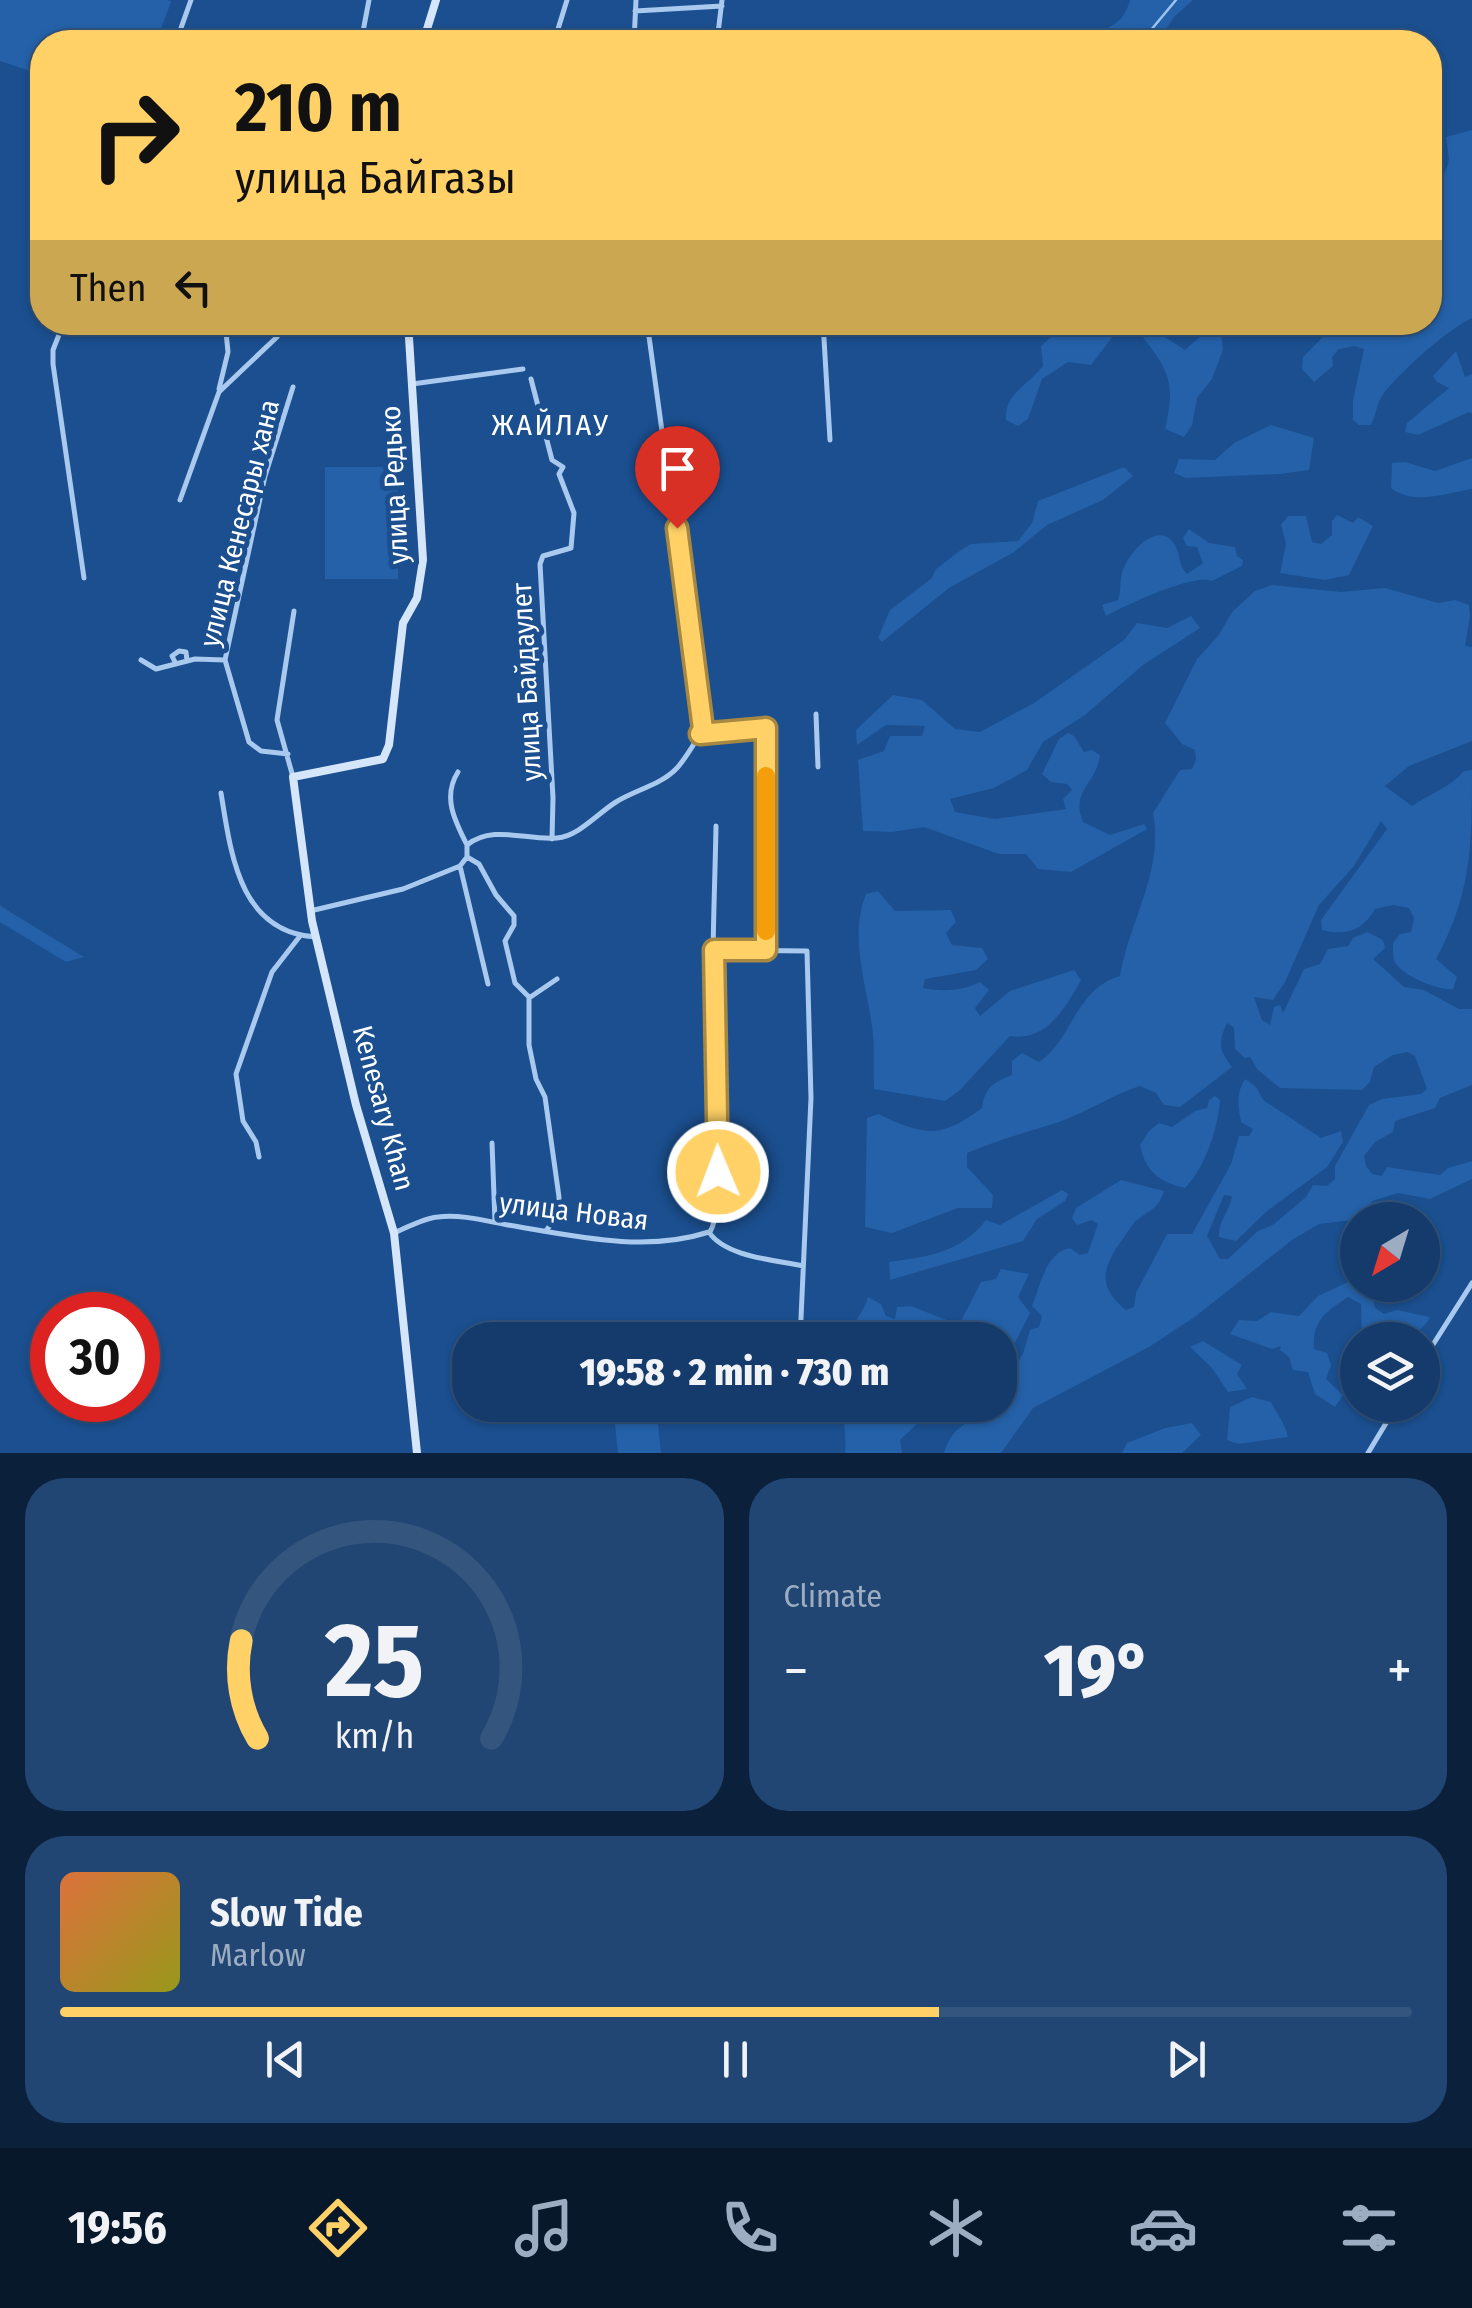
<!DOCTYPE html>
<meta charset="utf-8">
<style>
body{margin:0;font-family:"Fira Sans Condensed",sans-serif;background:#214673;color:#f1f3f6;height:100vh;display:flex;flex-direction:column;font-size:38px;white-space:nowrap}
*{box-sizing:border-box;margin:0}
p{font-size:32px;color:#9dadc1}
.icon{flex:none;width:55px;height:55px;fill:none;stroke:currentColor;stroke-width:2;stroke-linecap:round;stroke-linejoin:round}
.map{position:relative;height:1453px;overflow:hidden}
.sheet{display:flex;flex-direction:column;gap:25px;padding:25px;background:#0b203b;flex:1}
.sheet>*{flex:none}
.hud{position:absolute;left:30px;top:30px;width:1412px;height:305px;border-radius:40px;box-shadow:0 2px 8px #0004,0 0 0 2px #33557e;background:#ffd166;color:#111;overflow:hidden}
.needle{width:65px;rotate:218deg}
.fabs{position:absolute;left:1340px;top:1202px;display:grid;gap:20px}
.fabs a{display:grid;place-items:center;width:100px;height:100px;border-radius:50%;background:#143b6b;box-shadow:0 2px 8px #0004,0 0 0 2px #33557e;font-size:50px}
.speed{position:absolute;left:30px;top:1292px;display:flex;gap:20px;font-size:50px;font-weight:700;text-align:center}
.speed>*{display:grid;place-content:center;width:130px;height:130px;border-radius:50%;background:#143b6b;box-shadow:0 2px 8px #0004,0 0 0 2px #33557e;line-height:1}
.speed .limit{border:15px solid #d22;background:#fff;color:#111}
.pin{position:absolute;display:grid;place-items:center;width:85px;height:85px;color:#fff;margin:-102px -42px;border-radius:50% 50% 50% 0;rotate:-45deg;box-shadow:0 0 10px #0007}
.pin .icon{rotate:45deg}
.me{position:absolute;width:110px;margin:-55px;rotate:359deg;stroke-linejoin:round;filter:drop-shadow(0 0 8px #0008)}
.turn{display:flex;align-items:center;gap:35px;height:210px;padding:0 40px;font-size:45px}
.turn .icon{width:130px;height:130px;stroke-width:2.5}
.turn b{display:block;font-size:70px;line-height:85px}
.then{display:flex;align-items:center;height:95px;padding:0 40px;background:#0003;gap:20px;font-size:38px}
.big{font-size:75px;font-weight:800;line-height:1.1}
.sheet .card{flex:1;display:flex;flex-direction:column;justify-content:center;gap:15px;min-width:0;padding:0 35px;border-radius:40px;background:#214673}
.sheet .dial{align-items:center;gap:0}
.dial svg{height:260px;overflow:visible;fill:none;stroke:#33557e;stroke-width:7;stroke-linecap:round;text-anchor:middle}
.dial text{fill:#f1f3f6;stroke:none}
.song{display:flex;align-items:center;gap:30px}
.cover{width:120px;height:120px;border-radius:15px;background:linear-gradient(135deg,hsl(20 70% 55%),hsl(60 70% 35%))}
.played{height:10px;border-radius:5px;background:linear-gradient(90deg,#ffd166 65%,#33557e 65%)}
.keys{display:flex;justify-content:space-around;direction:ltr}
.heat{display:flex;justify-content:space-between;align-items:center;font-size:55px;direction:ltr}
.sheet .tiles{flex:1;display:grid;gap:25px;grid-template-columns:1fr 1fr}
.card:last-child{grid-column:span 2}
.trip{position:absolute;left:452px;top:1322px;width:565px;height:100px;border-radius:40px;background:#143b6b;box-shadow:0 2px 8px #0004,0 0 0 2px #33557e;font-weight:800;line-height:100px;text-align:center}
.dock{display:flex;height:160px;justify-content:space-around;align-items:center;background:#08182b;color:#9dadc1}
.dock .icon{width:70px;height:70px}
.dock .active{color:#ffd166}
.dock b{font-size:45px;color:#f1f3f6}
.map>svg:first-child{display:block}
.green{fill:#2461a8}
.lines{fill:none;stroke-linecap:round;stroke-linejoin:round}
.stream{stroke:#9cc4f0;stroke-width:2.5}
.street{stroke:#a9c9ee;stroke-width:5}
.secondary{stroke:#d6e6fa;stroke-width:8}
.route-casing{stroke:#a68842;stroke-width:25}
.route{stroke:#ffd166;stroke-width:18}
.slow{stroke:#f59e0b;stroke-width:18}
.labels{text-anchor:middle;stroke-width:10;stroke-linejoin:round;paint-order:stroke}
.street-label{font-size:28px;fill:#fff;stroke:#1b4f8f}
.neighbourhood-label{font-size:30px;letter-spacing:2.5px;fill:#fff;stroke:#1b4f8f}
</style>
<div class="map">
<svg width="1472" height="1453" viewBox="0 0 1472 1453">
<rect width="100%" height="100%" fill="#1b4f8f"/>
<!-- green -->
<path class="green" d="M0,0h168l3,2 -15,40h-114v33l-42,-14z
M1130,0h63l-18,16 -18,26h-83c24,-14 48,-10 56,-42z
M1472,130v188c-24,11 -75,56 -90,78 -6,9 -6,20 -11,29h-12l-6,-5v-20l11,-51 -10,-3 -15,3 -7,8 1,9 -19,16 -12,-13 1,-12 34,-34 93,-1v-140l10,-1c12,-21 9,-21 6,-44z
M1067,323h56l-32,42 -23,-3 -26,17 -14,40 -10,7 -12,-6c-2,-26 22,-35 37,-54l-2,-20z
M1143,323l42,27 17,-15 4,-12h14l3,27 -11,29 -15,19 -5,27 -8,12 -19,-8c12,-51 2,-60 -29,-101z
M1456,351l9,26 7,-3v40l-3,-2 -51,23 -13,-3 2,-9 42,-35 -12,-6 -4,-6z
M1271,425l43,13 -5,32 -29,4 -94,4 -12,-5 5,-14 36,1 19,-17z
M1472,458v31c-26,4 -58,17 -81,-1l1,-25 13,-1 30,9z
M325,467h73v112h-73z
M1124,467l9,9 -30,24 -56,25 -33,27 -65,36 -67,54 -4,-4 12,-28 42,-32 4,-9 25,-19 10,-6 47,-3 14,-18 6,-22z
M1337,515l16,8 5,-6 15,9 -24,49 -24,5 -45,-7 6,-29 -5,-19 7,-9h18l6,26 9,2 11,-9v-14z
M1189,529l20,14 26,4 2,9 6,4 -1,6 -30,15c-18,-8 -86,24 -106,35l-4,-11 16,-5c3,-9 2,-14 3,-23 3,-20 36,-60 54,-32 6,10 3,20 12,29l16,-11 -6,-16 -10,-1 -4,-8z
M1272,585l69,7 44,-4 53,15 17,-3 14,5 1,11 -5,30 7,1v94l-63,25 -24,20 27,20c17,-12 39,-19 52,-35l8,-1c0,74 0,123 -36,189l21,18 -4,12c-14,2 -54,-14 -59,-29 -1,-2 -1,-15 -1,-17l7,-9 11,-2 3,-14 -5,-10 -16,-3 -18,4c-12,22 -30,27 -53,21l-1,-10 66,-91 -6,-8 -27,45 -35,39 -34,77 -12,18 -19,-3 8,23 8,5 4,-18 6,-2 3,8 21,-44 16,-5 8,-15 20,-3 5,-8 14,-6 16,8 2,8 -12,11 31,28 20,3 35,19h13v76l-32,13 -5,10 -40,13 -2,11 -18,10 -11,14 2,10 6,8 10,2 5,-9 53,8 8,-7 24,-7v18l-42,20 -32,-6 -26,8 -4,17 -49,6 -27,16 -96,76 -47,31 -116,61 -32,45h-57c10,-32 28,-26 39,-48h17v-18l23,-33 7,-24 9,-3 3,-11 -10,-10c8,-20 14,-54 38,-58l10,7 8,-2 10,-29 -6,-4 -15,5 -5,-7 4,-10 45,-28 43,11c-5,17 -14,19 -27,29 -6,5 -10,14 -15,20 -19,27 -26,46 4,70l8,-3 2,-14 31,-59h25l39,-70 8,-28h10l4,-7 -12,-7c-3,-16 -5,-29 4,-43l11,8 7,13 58,38 20,-7 2,11 -16,25 -60,44 -31,30 -17,-4c-1,-16 11,-26 13,-41l-8,-1 -17,41 13,23h8l30,-28 16,-7 32,-27 7,-12 14,1 8,-7v-13l34,-61 13,-6 39,-5 6,-5 -12,-33 -8,-4 -14,3 -19,12 -4,15 -8,8 -82,-2 -23,-19 -7,-12 -5,1 -10,-9 -1,-21 -7,-5c-9,20 -8,27 5,44l-52,40 -16,-2 -8,-12 -16,-7c-28,9 -53,26 -81,36 -31,10 -62,18 -92,31v14l26,28 -1,13h-34l-66,25 -27,-6 2,-109 11,-4c47,22 62,25 104,-6 3,-22 11,-25 30,-33v-14l10,-8 17,9c34,-23 36,-73 81,-86 9,-55 44,-104 33,-163l27,-43 12,-1 4,-9 -1,-10 -13,-6 -17,-21 32,-64 21,-23 15,-25 22,-20z
M1191,616l9,12 -57,37 -58,50 -42,27 -16,28 -33,18 -44,11 5,13 40,7 71,-10 -3,-10 9,-9 -5,-6 -16,-2 -9,-8 17,-35 9,-6 6,3 10,16 8,-2 8,5c-3,29 -30,35 -17,67l27,13 34,-11 3,5 -76,43 -33,-3 -12,-15h-27l-75,-27 -32,5 -29,-1 -5,-71 26,-9 6,-15h32l3,-10 -39,-1 -29,20 -1,-15 37,-35 29,5 33,29 25,3 54,-29 90,-63 13,-17 30,5z
M878,891l17,20 56,-1 5,12 -10,11 6,12 30,3 6,11 -12,11 -51,9 -2,9c19,4 39,3 57,-6l9,8 -14,18 5,8 30,-25 64,-21 7,10c-16,28 -34,62 -71,56l-51,55 -14,10 -71,-12c-1,-21 1,-43 -2,-63 -6,-44 -23,-89 -6,-132z
M0,905l7,5 77,47 -18,5 -66,-40z
M1215,1096l5,4c-2,29 -15,68 -35,88 -26,-6 -40,-17 -45,-43l9,-14 10,-8 13,4 23,-16 12,-3 2,-8z
M1062,1190l6,4 -3,7 -28,18 -14,22 -133,39 -1,-18c38,-5 73,-10 97,-42l14,5z
M1001,1269l28,5 -11,23 12,16 -30,59v-32h-151c3,-19 14,-26 19,-43l13,7 5,12 9,3 2,-12 14,-1 48,19 22,-43 15,-3z
M1348,1282l22,5 5,21 9,6 13,-4 33,7c-15,28 -40,23 -68,23l-1,-36 -13,-7c-22,15 -36,23 -34,52l13,4 4,12 -5,14 17,16 -8,12 -20,-13 -7,-22 -15,-2 -4,-13 -9,-7 1,-4 -9,3 -42,-15 9,-14 18,1 14,-9 28,4 19,-20z
M1203,1341l39,24 -5,9 10,15 -19,3 -16,-24 -22,-21z
M1252,1397l19,5c6,13 14,20 17,35l-49,7 -12,-4 3,-33z
M656,1405l5,48h-43l-5,-46z
M847,1405h90l-37,35 2,13h-57c2,-16 -4,-33 2,-48z
M1192,1423l9,12 -19,18h-60l5,-10 38,-15z"/>
<g class="lines">
<!-- stream -->
<path class="stream" d="M1141,42l35,-42"/>
<!-- street -->
<path class="street" d="M635,11l87,-5
M176,42l15,-42
M361,42l8,-42
M554,42l13,-42
M634,42l2,-42
M717,42l5,-42
M64,322l-11,28v14l31,214
M823,322l7,118
M531,379l21,81 11,7 -4,7 15,39 -3,35 -28,8 -3,8 13,234 -1,41
M412,384l111,-15
M219,389l9,-37 -3,-30
M180,500l39,-108 58,-55 7,-15
M141,660l15,9 39,-10 30,1
M176,664l-4,-8 7,-5 7,1 1,9
M816,714l2,53
M700,734l66,-6v223
M288,754l-27,-3 -12,-9 -24,-82 40,-184 28,-89
M458,772c-16,25 -3,49 9,73
M293,777l-16,-57 17,-109
M221,793c10,61 18,139 95,144
M467,857l12,7 17,31 18,21v9l-9,16 10,42 14,14
M460,866l7,-9v-12c26,-21 60,-4 90,-7 22,-2 41,-25 59,-36 19,-12 45,-17 61,-34 10,-11 18,-26 26,-39l-56,-407
M460,866l28,118
M310,911l93,-22 57,-23
M714,950l93,1 4,147 -11,242
M492,1143l3,79
M259,1157l-3,-15 -13,-21 -7,-47 36,-102 28,-36
M546,1231l12,-17 1,-17 -14,-100 -9,-18 -7,-34v-47l28,-19
M710,1232c20,-36 4,-182 3,-229 -1,-59 2,-118 3,-177
M394,1233c14,-6 30,-15 44,-16 23,-3 48,4 70,8 66,11 136,28 201,7 16,25 67,28 94,34
M1422,1362l50,-79
M1368,1453l29,-48"/>
<!-- secondary -->
<path class="secondary" d="M423,42l13,-42
M408,322l15,238 -6,38 -14,25 -14,122 -6,14 -90,18 19,144 44,184 38,128 23,220"/>
</g>
<g class="lines">
<!-- route casing -->
<g class="route-casing">
<path id="route" d="M677,528l26,201 -3,5 66,-6v222h-52l4,222"/>
</g>
<!-- route -->
<use href="#route" class="route"/>
<!-- slow -->
<path class="slow" d="M766,931v-155"/>
</g>
<g class="labels">
<!-- street labels -->
<g class="street-label">
<text transform="translate(394 485) rotate(-93)" y="10">улица Редько</text>
<text transform="translate(239 523) rotate(-76)" y="10">улица Кенесары хана</text>
<text transform="translate(526 682) rotate(-93)" y="10">улица Байдаулет</text>
<text transform="translate(384 1108) rotate(75)" y="10">Kenesary Khan</text>
<text transform="translate(574 1211) rotate(7)" y="10">улица Новая</text>
</g>
<!-- neighbourhood labels -->
<g class="neighbourhood-label">
<text x="551" y="435">ЖАЙЛАУ</text>
</g>
</g>
</svg>
<div class="fabs">
<a><svg class="needle" viewBox="-14 -14 28 28"><path d="M0-13l5 13h-10z" fill="#e53935"/><path d="M0 13l5-13h-10z" fill="#9dadc1"/></svg></a>
<a><svg class="icon" aria-label="layers" viewBox="0 0 24 24"><path d="M12 4l9 5-9 5-9-5zM3 14l9 5 9-5"/></svg></a>
</div>
<div class="speed"><div class="limit">30</div></div>
<div class="pin" style="left:677px;top:528px;background:#d93025"><svg class="icon" aria-label="arrive" viewBox="0 0 24 24"><path d="M6 21V4h12l-3 4 3 4H6"/></svg></div>
<svg class="me" style="left:718px;top:1172px" viewBox="-20 -20 40 40"><circle r="17" fill="#ffd166" stroke="#fff" stroke-width="3"/><path d="M0-11L8 9 0 5-8 9z" fill="#fff"/></svg>
<div class="trip">19:58 · 2 min · 730 m</div>
<div class="hud">
<div class="turn"><svg class="icon" aria-label="right" viewBox="0 0 24 24"><path d="M7 20v-9h11M14 6l5 5-5 5"/></svg><div><b>210 m</b>улица Байгазы</div></div>
<div class="then">Then<svg class="icon" aria-label="left" viewBox="0 0 24 24"><path d="M17 20v-9H6M10 6l-5 5 5 5"/></svg></div>
</div>
</div>
<section class="sheet">
<div class="tiles">
<div class="card dial"><svg viewBox="0 0 100 80">
<path d="M14 69A42 42 0 1 1 86 69"/>
<path d="M14 69A42 42 0 0 1 9 39" stroke="#ffd166"/>
<text x="50" y="56" font-size="32" font-weight="700">25</text>
<text x="50" y="72" font-size="11">km/h</text>
</svg></div>
<div class="card"><p>Climate</p>
<div class="heat"><a>−</a><b class="big">19°</b><a>+</a></div>
</div>
<div class="card">
<div class="song"><i class="cover"></i><div><b>Slow Tide</b><p>Marlow</p></div></div>
<div class="played"></div>
<div class="keys"><svg class="icon" aria-label="previous" viewBox="0 0 24 24"><path d="M18 5L8 12l10 7zM5 5v14"/></svg><svg class="icon" aria-label="pause" viewBox="0 0 24 24"><path d="M8 5v14M16 5v14"/></svg><svg class="icon" aria-label="next" viewBox="0 0 24 24"><path d="M6 5l10 7-10 7zM19 5v14"/></svg></div>
</div>
</div>
</section>
<nav class="dock">
<b>19:56</b>
<svg class="icon active" aria-label="directions" viewBox="0 0 24 24"><path d="M12 3l9 9-9 9-9-9zM9 14v-3h6M13 9l2 2-2 2"/></svg>
<svg class="icon" aria-label="music" viewBox="0 0 24 24"><path d="M9 18V5l10-2v13"/><circle cx="6" cy="18" r="3"/><circle cx="16" cy="16" r="3"/></svg>
<svg class="icon" aria-label="phone" viewBox="0 0 24 24"><path d="M5 4h4l2 5-3 2q2 4 5 5l2-3 5 2v4C11 20 4 13 5 4z"/></svg>
<svg class="icon" aria-label="climate" viewBox="0 0 24 24"><path d="M12 3v18M4 7l16 10M4 17L20 7"/></svg>
<svg class="icon" aria-label="car" viewBox="0 0 24 24"><path d="M5 17H2v-5l4-1 3-4h7l3 4 3 1v5h-3M9 17h6M6 11h13"/><circle cx="7" cy="17" r="2"/><circle cx="17" cy="17" r="2"/></svg>
<svg class="icon" aria-label="filters" viewBox="0 0 24 24"><path d="M4 7h16M4 17h16"/><circle cx="9" cy="7" r="2"/><circle cx="15" cy="17" r="2"/></svg>
</nav>
